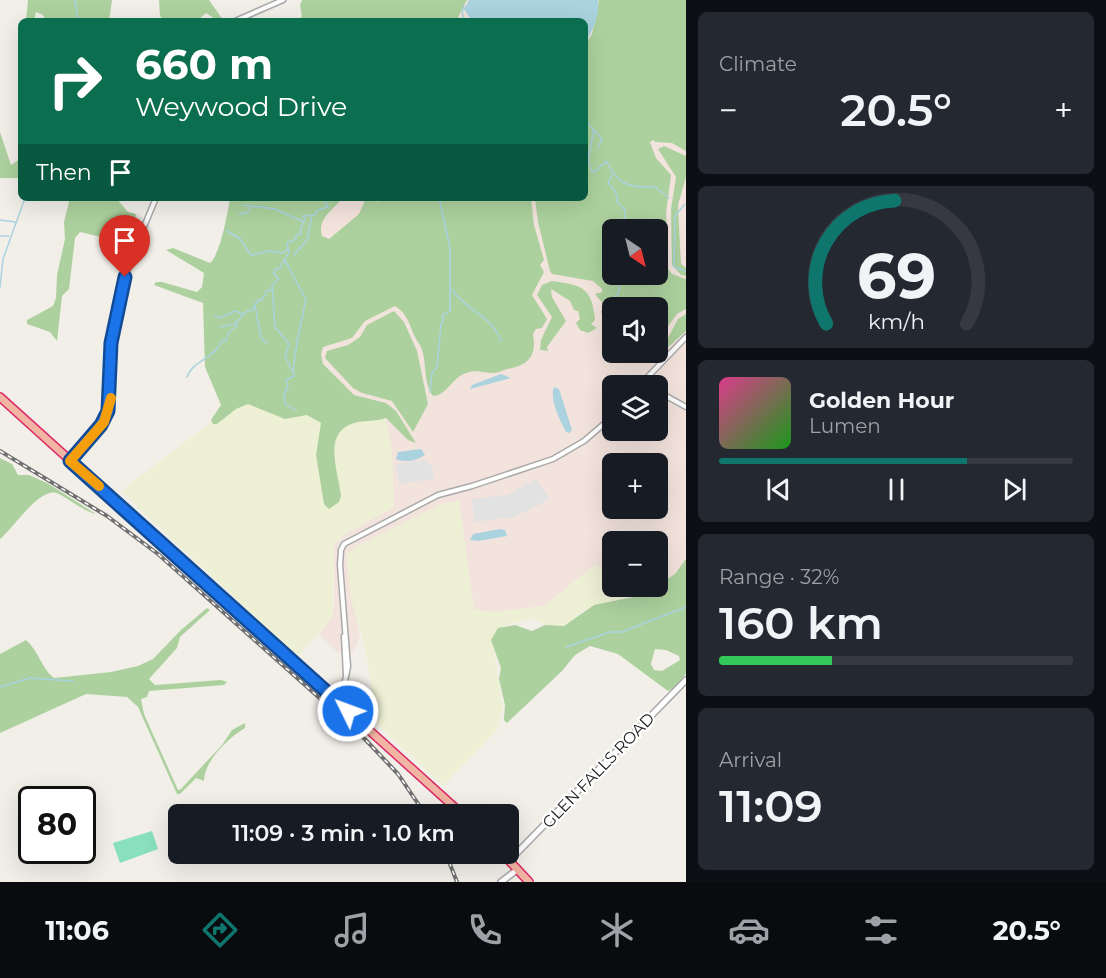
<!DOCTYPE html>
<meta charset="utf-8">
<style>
body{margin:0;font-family:Montserrat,sans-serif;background:#242831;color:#f1f3f6;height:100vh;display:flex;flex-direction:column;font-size:22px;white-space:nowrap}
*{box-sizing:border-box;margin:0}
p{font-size:20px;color:#9ea1a6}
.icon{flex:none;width:33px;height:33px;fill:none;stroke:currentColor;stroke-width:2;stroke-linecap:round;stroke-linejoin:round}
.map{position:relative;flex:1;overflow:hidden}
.drawer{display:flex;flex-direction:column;gap:12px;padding:12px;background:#0d0f14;width:420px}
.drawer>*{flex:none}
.hud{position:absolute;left:18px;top:18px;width:570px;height:183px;border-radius:9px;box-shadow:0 6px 24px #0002;background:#0b6e4f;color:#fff;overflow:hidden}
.needle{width:39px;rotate:145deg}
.fabs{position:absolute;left:602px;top:219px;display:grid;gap:12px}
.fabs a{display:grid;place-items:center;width:66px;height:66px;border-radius:9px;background:#171b24;box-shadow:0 6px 24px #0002;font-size:30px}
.speed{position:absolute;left:18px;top:786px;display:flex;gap:12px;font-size:30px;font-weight:700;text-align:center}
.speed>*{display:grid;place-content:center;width:78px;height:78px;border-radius:50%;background:#171b24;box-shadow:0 6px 24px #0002;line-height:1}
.speed .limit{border:3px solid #111;border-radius:9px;background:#fff;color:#111}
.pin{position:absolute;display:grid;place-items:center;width:51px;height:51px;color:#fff;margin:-62px -26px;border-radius:50% 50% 50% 0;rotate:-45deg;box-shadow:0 0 6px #0007}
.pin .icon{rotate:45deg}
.me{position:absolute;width:66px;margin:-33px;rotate:312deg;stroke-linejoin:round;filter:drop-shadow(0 0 4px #0008)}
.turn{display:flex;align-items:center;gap:21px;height:126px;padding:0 18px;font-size:27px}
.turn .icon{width:78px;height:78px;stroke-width:2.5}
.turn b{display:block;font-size:42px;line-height:51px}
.then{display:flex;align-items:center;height:57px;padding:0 18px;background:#0003;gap:12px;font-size:22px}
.big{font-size:45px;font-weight:600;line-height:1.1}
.drawer .card{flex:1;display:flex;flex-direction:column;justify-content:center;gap:9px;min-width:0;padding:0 21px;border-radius:9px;background:#242831}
.drawer .dial{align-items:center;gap:0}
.dial svg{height:156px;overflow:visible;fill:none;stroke:#363941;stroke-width:7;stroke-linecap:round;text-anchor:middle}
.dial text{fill:#f1f3f6;stroke:none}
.song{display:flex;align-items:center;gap:18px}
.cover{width:72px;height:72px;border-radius:9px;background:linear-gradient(135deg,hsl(330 70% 55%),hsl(120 70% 35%))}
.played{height:6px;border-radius:3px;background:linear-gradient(90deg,#0f766e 70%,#363941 70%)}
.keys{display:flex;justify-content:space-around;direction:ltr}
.heat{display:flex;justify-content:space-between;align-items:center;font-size:33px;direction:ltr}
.charge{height:9px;border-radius:4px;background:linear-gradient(90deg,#34c759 32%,#363941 0)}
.trip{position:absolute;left:168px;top:804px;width:351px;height:60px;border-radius:9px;background:#171b24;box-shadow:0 6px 24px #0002;font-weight:600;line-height:60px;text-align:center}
.tabs{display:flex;height:96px;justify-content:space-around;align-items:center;background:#090b0e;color:#9ea1a6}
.tabs .icon{width:42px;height:42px}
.tabs .current{color:#0f766e}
.tabs b{font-size:27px;color:#f1f3f6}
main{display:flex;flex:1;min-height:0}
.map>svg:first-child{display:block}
.military{fill:#f3e3dd;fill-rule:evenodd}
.farmland{fill:#eef0d5}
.forest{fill:#add19e;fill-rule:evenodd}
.pitch{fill:#88e0be}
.parking{fill:#e2e2e2}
.water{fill:#aad3df}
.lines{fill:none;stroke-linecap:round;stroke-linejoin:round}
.stream{stroke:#aad3df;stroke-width:1.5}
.minor-casing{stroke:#a9a9a9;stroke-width:7}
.tertiary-casing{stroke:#a9a9a9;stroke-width:8}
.trunk-casing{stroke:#dc2a67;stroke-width:10}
.minor{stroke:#fff;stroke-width:4}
.tertiary{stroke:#fff;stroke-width:5}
.trunk{stroke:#f2b4a3;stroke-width:7}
.rail-casing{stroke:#707070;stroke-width:4}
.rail{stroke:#fff;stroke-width:1.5;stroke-dasharray:4.5;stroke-linecap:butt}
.route-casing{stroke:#114b97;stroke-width:15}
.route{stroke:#1a73e8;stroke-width:10}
.slow{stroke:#f59e0b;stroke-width:10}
.labels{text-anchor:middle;stroke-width:4.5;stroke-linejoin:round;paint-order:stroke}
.street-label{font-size:16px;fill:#222;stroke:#fff}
</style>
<main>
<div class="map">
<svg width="686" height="882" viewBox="0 0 686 882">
<rect width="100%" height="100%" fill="#f2efe9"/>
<!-- military -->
<path class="military" d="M333,0h353v649l-66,-62 37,-1v-44h-45v37l-16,-15 -51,42 -50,6 -21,-2 -15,-109 -105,47 -7,12 13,78 -7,14 -4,1v-6h-6l-1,6h-4l-19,-19 8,-10 7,-17v-62l12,-12 48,-26 -149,-111v-198h340v-177h-269zM612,230h45v44h-45zM612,308h45v44h-45zM612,386h45v44h-45zM612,464h45v44h-45z"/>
<!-- farmland -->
<path class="farmland" d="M245,396l140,21 7,32 2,58 -48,26 -12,12 -1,68 -6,11 -30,33 -176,-166z
M459,501l15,109 21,2 50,-6 51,-42 16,15v7l8,1 11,9 -46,13 -16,14 -14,6 -25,-11 -24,8 -13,18 10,63 -5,22 -55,57 -66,-62 -11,-72 -15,-54 -4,-37v-7l7,-6 87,-44z"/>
<!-- forest -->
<path class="forest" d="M28,0h84l-3,21h-63l-3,-6 -7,-3 -2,9h-8z
M209,0l14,20 -5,1 -12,-8 -9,8h-31l-6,-5 -1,-16z
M302,0h165l-9,17 6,4h-171l9,-4 -2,-12z
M599,0h87v151l-14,-8 -17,-1 -1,-2 -4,2 6,16 15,17 -5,38 2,30 -3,22 7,9 14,5v30l-9,5 -20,27v-33h-45v41l-5,-12 4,-17 -8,-2 -2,-6 3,-7 -9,-11 7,-2v-3l-9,-8 -41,-7 -2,-3 -12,-49 -3,-24h50v-153l7,-11zM612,230h45v44h-45z
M0,132l11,33 10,-7v20h-21z
M664,146l22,10v21l-8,28 3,59 5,4v8l-5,-1 -9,-10 -1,-56 5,-32 -18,-28z
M70,198h46l12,14 8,2 -2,10 -8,8 3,6h-24l-25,-6 -5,6 -6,51 -7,7 -5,45 -7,-9 -23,-8v-4l26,-14 3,-8 1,-23 8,-36 -1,-17z
M230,198h112c-9,13 -25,20 -20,38l7,3 30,-25 7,-16h7l5,4 5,-4h148l3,27 10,35 -4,5 4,7 -12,23 15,24 -5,9 -6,1 -3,5c4,23 -5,31 -26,35 -4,1 -9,4 -13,4 -11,0 -18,-4 -28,0 -13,4 -20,23 -33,23 -10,-14 -6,-31 -11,-46 -1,-5 -5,-8 -7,-13 -6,-12 -7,-23 -20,-31l-30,15 -13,17 -29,9 -2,7 2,10 31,31 32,8 10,8 20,32 -8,-3 -22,-22c-11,4 -22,2 -32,5 -32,10 -16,47 -13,73l-2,6 -10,7 -5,-5 -8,-49 5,-32 -14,-8 -22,4 -37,-15 -12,5 -19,15h-4l-2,-4 10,-15 -16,-38 -2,-64 -49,-18 2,-3h6l35,10 5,-5 2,-14 -38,-23 7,-2 37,15c10,-8 18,-51 20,-65z
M552,281c30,4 40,6 43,39l-4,4 6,4 -9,5 -8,-3 -4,-7 4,-4 -2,-8 -4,-1 -4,-9 -19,-12 1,8 14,24 -19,26 1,4 -8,-1 1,-10 11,-23 -15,-22 5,-10z
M394,311l10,11 13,29 11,53 -15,28 -21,-31 -30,-8 -9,-5 -28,-30 2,-7 21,-6 12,-8 7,-12z
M686,314v17l-23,21 -5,-3 10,-11 10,-19z
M0,458l12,6 6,11h11l18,8 49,31c-13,-3 -25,-14 -37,-20 -18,-10 -46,35 -59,45z
M686,559v114l-9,13 -9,5 -50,-37 -28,-8 -15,9 -13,16 -55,52 -3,-3 1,-15 -6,-26 2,-11 -10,-28 7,-12 17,-3 17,6 13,-6 19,1 30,-21 39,-8 24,-11 18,-12zM655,649l11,1 13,6 1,4 -18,11 -8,-1 -3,-6z
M207,608l3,2 -30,27 -3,11 -28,31 6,6 66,-5 6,2 -3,3 -75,6 -2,6 -6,2 3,15 34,76 3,-1 41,-44 10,-15 13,-7v5c-17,10 -41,33 -41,53l-8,-3 -16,16h-3l-39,-87 -11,-10 -41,-3 -86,39v-79l26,-14c13,11 15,28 28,38l57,-6 27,-6 15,-7 28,-29z"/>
<!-- pitch -->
<path class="pitch" d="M152,831l6,18 -38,14 -7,-20z"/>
<!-- parking -->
<path class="parking" d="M425,460l8,8 1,11 -35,5 -3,-20z
M536,479l13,19 -10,7 -25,12 -40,5 -2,-23 35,-4z"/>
<!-- water -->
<path class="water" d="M469,0h129c1,16 -4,29 -13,43v-22h-113l-8,-12z
M501,374l10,4 -41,11 2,-4z
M554,387l5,2 13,41 -3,3 -3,-1c-6,-11 -17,-34 -12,-45z
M421,449l4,6c-8,6 -21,8 -29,4l2,-7z
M500,529l5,1 2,6 -29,5 -8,-1 3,-6z"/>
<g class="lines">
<!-- stream -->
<path class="stream" d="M75,0l3,21
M464,6l-2,7 3,8
M585,79l1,2
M585,120l17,19 -4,8
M594,130l-6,29 3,11 4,2 11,-11c12,23 21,27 49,26l14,11
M612,175l-4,8c5,4 11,12 9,19l8,8v11l-5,9
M685,204l-10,12 -1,51 12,4
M243,205l32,4 29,13
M239,214l7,-1 4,-4
M0,220l15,2
M227,231l13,8 11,16 19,-4 13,2 5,-4
M0,236h9
M294,255l13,-15 5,-25
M285,260l21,40c-3,12 -15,68 -12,76l-8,4 2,8 -4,5 1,10 11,8
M0,287l3,-28 22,-61
M452,290c13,19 42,28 49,51
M255,306l6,32 6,6
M616,308l-1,-11 4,-5v-18
M215,316l5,2 15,-7 8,3
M220,327l15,-3 13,-14 3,1 7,-11 3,1 7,-11 5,1
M609,344l3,-19
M292,371l-7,-15 4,-12 -14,-17 -3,-43 7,-5 -5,-5 1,-5 5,-1 9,-16 -2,-9 9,-4v-4l5,-1 -1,-5 5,-9 -2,-4 12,-1 3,-5 10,-3 -3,-5 5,-4
M187,377c6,-17 27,-18 34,-35l5,-2 3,-8 8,-6 -1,-4
M430,392l2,-19 5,-6 4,-43 2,-3v-6l7,-4v-63l-11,-50
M566,647l44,-15h12l64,-25
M0,687l30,-9 43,3"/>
<!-- minor casing -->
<g class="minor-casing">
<path id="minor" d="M235,21l48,-21
M643,381l6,5
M639,386l47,-49
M657,391l29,16
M71,460c11,-12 25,-25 33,-39 13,-24 4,-70 10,-100 9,-44 25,-83 42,-123
M344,636l2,39
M332,697l13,-16 3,-14 -8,-102 1,-15 3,-6 94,-49 34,-9 81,-27 31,-18 28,-24"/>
</g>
<!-- tertiary casing -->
<g class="tertiary-casing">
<path id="tertiary" d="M510,860l176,-180
M501,882l17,-13"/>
</g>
<!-- trunk casing -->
<g class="trunk-casing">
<path id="trunk" d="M0,397l462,417
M503,854l26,28"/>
</g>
<!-- minor -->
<use href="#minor" class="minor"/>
<!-- tertiary -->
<use href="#tertiary" class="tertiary"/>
<!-- trunk -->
<use href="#trunk" class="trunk"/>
<!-- rail casing -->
<g class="rail-casing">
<path id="rail" d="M0,451l107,65 51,38 203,181 37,39 27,40
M446,854l11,28"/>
</g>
<!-- rail -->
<use href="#rail" class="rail"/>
</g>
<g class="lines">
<!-- route casing -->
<g class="route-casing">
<path id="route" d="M125,277l-14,66 -3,68 -7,14 -31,36 278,250"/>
</g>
<!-- route -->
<use href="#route" class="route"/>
<!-- slow -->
<path class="slow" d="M99,486l-29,-25 34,-39 7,-24"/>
</g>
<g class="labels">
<!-- street labels -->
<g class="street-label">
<text transform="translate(598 770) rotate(-46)" y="6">GLEN FALLS ROAD</text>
</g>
</g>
</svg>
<div class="fabs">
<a><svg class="needle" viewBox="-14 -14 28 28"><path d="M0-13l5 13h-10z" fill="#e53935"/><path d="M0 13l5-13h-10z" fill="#9ea1a6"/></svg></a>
<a><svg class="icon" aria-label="sound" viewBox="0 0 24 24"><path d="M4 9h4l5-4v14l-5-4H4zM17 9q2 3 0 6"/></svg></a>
<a><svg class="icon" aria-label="layers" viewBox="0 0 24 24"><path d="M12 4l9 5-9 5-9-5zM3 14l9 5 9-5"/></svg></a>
<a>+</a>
<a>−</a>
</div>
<div class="speed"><div class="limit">80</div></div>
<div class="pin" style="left:125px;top:277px;background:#d93025"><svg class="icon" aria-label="arrive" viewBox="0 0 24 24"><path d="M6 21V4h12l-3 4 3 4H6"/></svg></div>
<svg class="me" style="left:348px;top:711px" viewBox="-20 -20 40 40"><circle r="17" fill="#1a73e8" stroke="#fff" stroke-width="3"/><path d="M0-11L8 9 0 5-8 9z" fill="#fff"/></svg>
<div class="trip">11:09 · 3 min · 1.0 km</div>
<div class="hud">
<div class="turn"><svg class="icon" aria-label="right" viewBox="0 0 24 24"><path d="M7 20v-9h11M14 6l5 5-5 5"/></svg><div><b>660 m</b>Weywood Drive</div></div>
<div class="then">Then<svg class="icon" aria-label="arrive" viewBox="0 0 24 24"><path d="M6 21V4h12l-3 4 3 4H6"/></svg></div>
</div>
</div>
<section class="drawer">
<div class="card"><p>Climate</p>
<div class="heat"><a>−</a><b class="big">20.5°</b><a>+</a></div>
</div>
<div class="card dial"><svg viewBox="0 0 100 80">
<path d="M14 69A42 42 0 1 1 86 69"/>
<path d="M14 69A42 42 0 0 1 49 6" stroke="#0f766e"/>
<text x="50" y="56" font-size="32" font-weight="700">69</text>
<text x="50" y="72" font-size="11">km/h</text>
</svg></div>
<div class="card">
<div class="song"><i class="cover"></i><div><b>Golden Hour</b><p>Lumen</p></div></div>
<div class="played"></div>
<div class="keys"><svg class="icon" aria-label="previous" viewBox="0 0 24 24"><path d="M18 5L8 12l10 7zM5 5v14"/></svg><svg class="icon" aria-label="pause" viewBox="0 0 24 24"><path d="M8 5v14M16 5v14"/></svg><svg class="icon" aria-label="next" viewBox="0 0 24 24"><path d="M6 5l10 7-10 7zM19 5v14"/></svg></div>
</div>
<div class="card"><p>Range · 32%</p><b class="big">160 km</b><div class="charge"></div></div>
<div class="card"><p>Arrival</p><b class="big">11:09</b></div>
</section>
</main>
<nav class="tabs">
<b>11:06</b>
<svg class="icon current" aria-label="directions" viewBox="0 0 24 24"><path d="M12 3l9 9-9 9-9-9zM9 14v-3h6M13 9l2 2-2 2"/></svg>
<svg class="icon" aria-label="music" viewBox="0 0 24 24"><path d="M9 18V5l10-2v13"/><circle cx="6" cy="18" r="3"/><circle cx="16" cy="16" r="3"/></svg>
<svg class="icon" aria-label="phone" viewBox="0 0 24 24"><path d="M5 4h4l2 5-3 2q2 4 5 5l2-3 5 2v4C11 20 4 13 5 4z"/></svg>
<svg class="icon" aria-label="climate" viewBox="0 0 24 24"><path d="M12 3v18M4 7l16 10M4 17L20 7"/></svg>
<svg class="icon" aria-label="car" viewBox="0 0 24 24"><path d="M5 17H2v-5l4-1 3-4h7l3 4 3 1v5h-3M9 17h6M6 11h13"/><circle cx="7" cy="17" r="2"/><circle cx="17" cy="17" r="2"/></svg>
<svg class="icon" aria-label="filters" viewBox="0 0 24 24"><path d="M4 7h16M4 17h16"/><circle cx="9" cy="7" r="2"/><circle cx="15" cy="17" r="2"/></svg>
<b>20.5°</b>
</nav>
